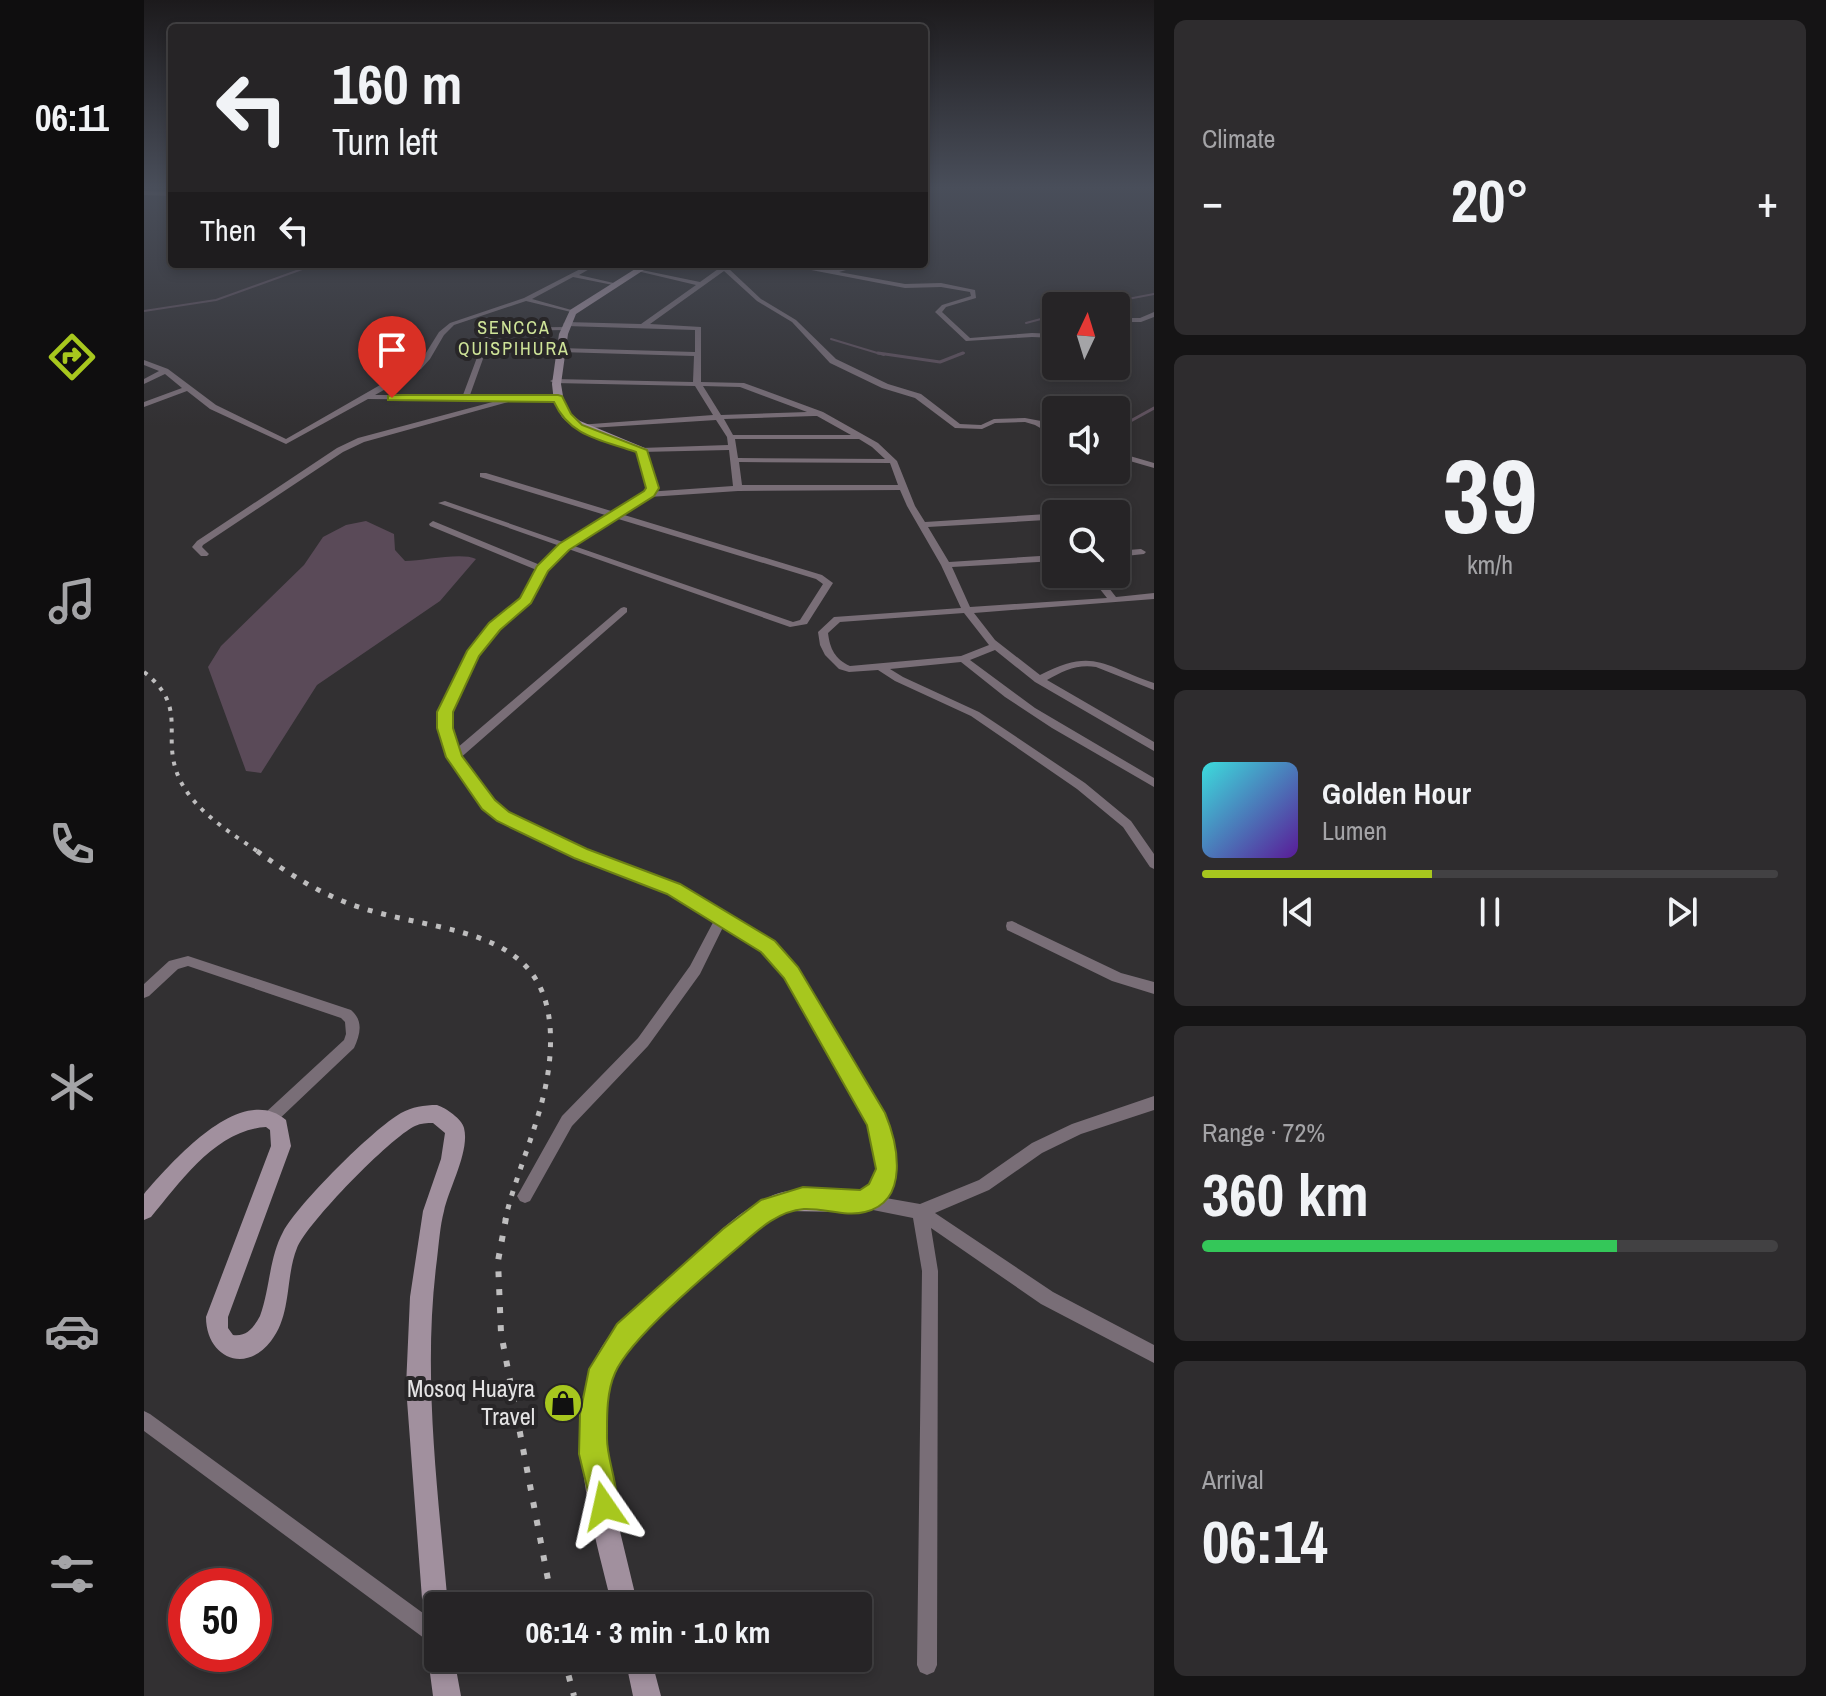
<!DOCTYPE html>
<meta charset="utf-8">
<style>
body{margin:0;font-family:"Archivo Narrow",sans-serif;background:#2e2c2e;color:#f1f3f6;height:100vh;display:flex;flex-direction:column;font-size:30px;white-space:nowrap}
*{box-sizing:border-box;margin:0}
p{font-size:26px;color:#a4a4a7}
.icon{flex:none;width:44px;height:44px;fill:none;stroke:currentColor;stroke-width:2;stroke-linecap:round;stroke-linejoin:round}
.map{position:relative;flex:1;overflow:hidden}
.drawer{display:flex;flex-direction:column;gap:20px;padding:20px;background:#151415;width:672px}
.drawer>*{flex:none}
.hud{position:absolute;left:24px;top:24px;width:760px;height:244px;border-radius:8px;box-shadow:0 4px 12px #0003,0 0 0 2px #424143;background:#262426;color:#f1f3f6;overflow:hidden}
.needle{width:52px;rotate:4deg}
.buttons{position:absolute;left:898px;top:292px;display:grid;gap:16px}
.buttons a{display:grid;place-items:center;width:88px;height:88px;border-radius:8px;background:#262426;box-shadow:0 4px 12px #0003,0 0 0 2px #424143;font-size:40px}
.speed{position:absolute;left:24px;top:1568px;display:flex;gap:16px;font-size:40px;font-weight:700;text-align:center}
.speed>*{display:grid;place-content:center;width:104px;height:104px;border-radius:50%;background:#262426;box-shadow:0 4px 12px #0003,0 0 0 2px #424143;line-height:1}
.speed .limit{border:12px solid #d22;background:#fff;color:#111}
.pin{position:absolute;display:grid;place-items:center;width:68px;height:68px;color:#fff;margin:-82px -34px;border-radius:50% 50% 50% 0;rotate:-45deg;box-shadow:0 0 8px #0007}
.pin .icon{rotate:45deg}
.me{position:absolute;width:88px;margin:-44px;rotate:349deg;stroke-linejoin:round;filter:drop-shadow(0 0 6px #0008)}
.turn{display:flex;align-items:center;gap:28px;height:168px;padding:0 32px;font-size:36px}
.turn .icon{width:104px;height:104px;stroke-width:2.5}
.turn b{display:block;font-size:56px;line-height:68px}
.then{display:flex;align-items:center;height:76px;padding:0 32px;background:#0003;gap:16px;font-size:30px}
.big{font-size:60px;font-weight:700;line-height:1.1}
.drawer .card{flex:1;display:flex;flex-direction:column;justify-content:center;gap:12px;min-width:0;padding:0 28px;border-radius:12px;background:#2e2c2e}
.drawer .dial{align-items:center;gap:0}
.dial b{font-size:104px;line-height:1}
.song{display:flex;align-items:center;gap:24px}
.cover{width:96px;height:96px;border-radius:12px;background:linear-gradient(135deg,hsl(180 70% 55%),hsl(270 70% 35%))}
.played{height:8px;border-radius:4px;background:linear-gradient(90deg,#a7c71e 40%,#424143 40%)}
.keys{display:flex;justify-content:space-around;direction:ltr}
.heat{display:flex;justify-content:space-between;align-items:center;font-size:44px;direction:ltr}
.charge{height:12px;border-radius:6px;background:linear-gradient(90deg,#34c759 72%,#424143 0)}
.trip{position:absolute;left:280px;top:1592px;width:448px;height:80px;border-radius:8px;background:#262426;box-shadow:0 4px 12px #0003,0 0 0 2px #424143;font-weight:700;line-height:80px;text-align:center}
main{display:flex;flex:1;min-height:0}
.menu{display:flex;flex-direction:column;width:144px;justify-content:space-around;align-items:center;background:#0f0e0f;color:#a4a4a7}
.menu .icon{width:56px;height:56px}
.menu .on{color:#a7c71e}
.menu b{font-size:36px;color:#f1f3f6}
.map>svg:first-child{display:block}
.green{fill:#5a4a58}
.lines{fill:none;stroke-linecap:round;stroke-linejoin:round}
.stream-far1{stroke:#5f515d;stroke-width:2}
.stream{stroke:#5f515d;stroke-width:3}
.street{fill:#796e77;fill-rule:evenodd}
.secondary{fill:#a1909e;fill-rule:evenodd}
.rail-far2{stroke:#bebdbe;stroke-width:4;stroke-dasharray:4 7;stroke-linecap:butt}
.rail-far1{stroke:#bebdbe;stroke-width:5;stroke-dasharray:5 9;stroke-linecap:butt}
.rail{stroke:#bebdbe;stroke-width:6;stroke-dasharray:6 12;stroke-linecap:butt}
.route{fill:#a7c71e;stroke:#6d8114;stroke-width:2}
.labels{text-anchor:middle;stroke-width:8;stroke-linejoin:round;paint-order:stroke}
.far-neighbourhood-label{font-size:18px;letter-spacing:2px;fill:#cfe498;stroke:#282628}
.near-poi-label{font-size:24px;fill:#e4e3e4;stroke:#282628;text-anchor:end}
</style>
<main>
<nav class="menu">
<b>06:11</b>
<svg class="icon on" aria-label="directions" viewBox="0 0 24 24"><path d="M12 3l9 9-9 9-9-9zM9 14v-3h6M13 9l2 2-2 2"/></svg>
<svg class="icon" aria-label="music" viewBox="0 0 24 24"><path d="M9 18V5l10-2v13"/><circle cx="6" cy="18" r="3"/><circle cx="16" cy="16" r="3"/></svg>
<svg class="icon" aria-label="phone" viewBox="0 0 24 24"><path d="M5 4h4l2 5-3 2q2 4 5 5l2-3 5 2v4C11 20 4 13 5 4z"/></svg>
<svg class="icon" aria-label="climate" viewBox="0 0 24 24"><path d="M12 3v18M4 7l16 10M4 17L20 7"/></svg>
<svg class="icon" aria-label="car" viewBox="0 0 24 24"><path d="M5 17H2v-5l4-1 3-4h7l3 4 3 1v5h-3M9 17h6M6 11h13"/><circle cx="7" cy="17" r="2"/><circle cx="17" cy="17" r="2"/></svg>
<svg class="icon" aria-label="filters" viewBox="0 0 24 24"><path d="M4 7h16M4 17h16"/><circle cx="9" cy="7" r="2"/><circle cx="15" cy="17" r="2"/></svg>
</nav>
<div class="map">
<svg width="1010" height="1696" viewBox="0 0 1010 1696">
<rect width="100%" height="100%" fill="#323032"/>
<!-- green -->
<path class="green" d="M222,521l28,13 1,16 10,11c19,0 56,-9 71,-2l-36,42 -123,84 -56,88 -15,-2 -38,-104 13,-21 83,-81 19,-28 23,-12z"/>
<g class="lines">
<!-- stream-far1 -->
<path class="stream-far1" d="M947,306l63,-12
M0,311l72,-11 100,-36
M882,323l30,-8
M687,339l53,16
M813,355l7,-2"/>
<!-- stream -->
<path class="stream" d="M734,353l62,9 23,-9
M972,429l38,-21"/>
<!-- street -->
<path class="street" d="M0,191l28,1v4l-28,-1z
M446,264h8l-19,11 39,9v2l-45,-9 -41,22 43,12v2l-49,-12 -72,24 -10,10 -14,24 -9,10 -46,26h88l25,-67 77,-1 2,1v2l-74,1 -23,64 88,1 4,2 -1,2h-46l-151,42 -21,10 -140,93 -1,2 7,7 -2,2h-6l-9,-9 5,-6 140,-93 21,-10 142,-38h-31l-4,2 -4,-2 -93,-1 -82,45 -76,-35 -23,-18 -43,16v-5l38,-14 -17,-14 -21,10v-5l15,-8 -15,-6v-5l24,9 48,36 70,34 129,-74 9,-9 15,-24 11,-9 74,-25z
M581,264h5l-2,4 33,31 35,21 40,39 52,25 33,10 39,30 21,1 13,-6 31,-1 16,3 15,10v6l-21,-12 -10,-3 -30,1 -13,6 -27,-1 -40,-30 -33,-10 -52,-25 -38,-41 -35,-21 -33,-30 -74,53 51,3v55l43,1 79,29 55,31 19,18 18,45 10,16 122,-8 9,3v6l-10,-3 -118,7 21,35 107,-7v6l-104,6 18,40 137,-9 -19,-24h10l18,23 38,-4v6l-180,14 21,27 45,35c54,-28 63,-9 114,8v7l-58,-23c-19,-3 -33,4 -49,13l107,62v9l-119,-69 -40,-32 -25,10 65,48 119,70v9l-102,-59 -47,-31 -44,-35 -71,7 13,8 76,35 106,71 46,38 23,33v15l-4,-2 -27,-40 -46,-38 -106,-73 -76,-35 -17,-11 -29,2 -10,-3 -14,-14 -5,-10 -2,-13 16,-15 127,-9 -20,-43 -34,-59 -7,-16 -162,1 -89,6 -3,-1v-4l87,-6 -4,-36 -88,2 -4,-2 4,-2 87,-3 -1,-8 -11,-17 -141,9v-4h3l135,-10 -18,-29 -141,-3 -4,-2 4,-2 139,3 1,-26 -134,-4 -4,-2 4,-2 135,4v-22l-129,-4 -3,-2 3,-2 75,2 55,-39 -59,-14v-2l63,13zM559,386l37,1 67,25 -86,3zM670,416h3l34,19h-118l-9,-16zM591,439h124l13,8 13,12 -147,-1zM595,462l151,1 8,22h-156zM820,613l25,32 -28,11 -111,10c-15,-7 -20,-17 -22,-33l12,-11z
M636,264c16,0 31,5 48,6 11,1 26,-6 39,-6l-28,8 66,12 36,-1 34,7 1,8 -30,9 -4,5 28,26 62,-5 24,1v4l-24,-1 -66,4 -31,-29 7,-7 29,-9 -1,-4 -29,-5 -36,1z
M1010,312v5l-13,5h-25v-4h24z
M972,452l38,11v5l-38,-11z
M336,473h6l336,102 11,8 -26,41 -17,3 -352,-124 7,-2 348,121 7,-2 23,-36 -7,-5 -336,-102z
M289,521l112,46 2,2 -5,3 -3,-1 -109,-45 -1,-2z
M997,549l5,3 -2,2 -28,3v-6z
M480,607l3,1v4l-169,148h-8l-2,-3 2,-3 171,-146z
M578,912l4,1 2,4 -28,57 -52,72 -76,80 -42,75 -5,2 -5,-2 -3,-5 3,-5 42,-75 76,-78 52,-72 28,-53z
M868,921l109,52 33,9v12l-42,-13 -105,-51 -1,-4 1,-4z
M44,956l163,54c13,11 9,25 3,38l-79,75 -5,2 -5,-2 -2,-5 2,-5 79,-73 2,-6 -1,-12 -4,-4 -153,-52 -10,3 -29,27 -5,2v-14l25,-23z
M1010,1096v14l-73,24 -39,19 -53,37 -54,23 118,79 101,53v18l-113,-59 -110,-76 7,43 -1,394 -3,7 -7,3 -7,-3 -3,-7 5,-394 -9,-53 -50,-10 -5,-2 -3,-5 3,-5 5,-2 57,10 59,-24 53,-37 40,-19z
M0,1411l6,3 288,210v19l-3,1 -7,-3 -284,-210z"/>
<!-- secondary -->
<path class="secondary" d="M499,264h10l-77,50 -8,20 -7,50 3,18 6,11 10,8 65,27 14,40 -11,12 -80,50 -21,21 -17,32 -30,27 -22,25 -26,57v16l9,28 33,45 15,12 78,36 93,36 94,56 23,26 87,148 12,34 1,19 -9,25 -17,14 -19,5 -66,-1 -29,16 -109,100 -29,35 -12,29 -1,61 11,67 21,87h-26c-18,-75 -55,-192 -9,-261 19,-29 48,-50 73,-73 28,-25 55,-56 89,-73 11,-6 23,-9 35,-9 19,-1 50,10 66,-3 19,-14 10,-44 3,-62l-84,-148 -23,-26 -94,-58 -93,-36 -78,-36 -13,-12 -37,-52 -9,-29v-16l29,-61 23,-27 31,-26 17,-32 22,-22 80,-48 7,-8 -11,-36 -64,-26 -10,-9 -8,-15 -2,-18 7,-50 11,-24z
M293,1105c9,3 25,14 27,23 6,23 -15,60 -20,83 -4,15 -5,32 -7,48 -15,116 1,232 11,347h-10v52h16l7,38h-28l-5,-38 4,-9 -7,-11 -19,-251 4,-90 13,-86 18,-52 4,-26 -12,-10c-6,0 -12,0 -18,3 -25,12 -107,96 -118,122 -12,30 -5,66 -26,93 -26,34 -65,16 -65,-24l65,-171 -1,-16 -4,-3c-50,3 -85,54 -115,90l-7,3v-26c27,-31 97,-113 142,-74l5,26 -63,171v11l5,7c14,2 21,-8 27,-19 10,-27 9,-58 23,-84 15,-28 90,-103 118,-119 11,-6 23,-8 36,-8z
M481,1658h26l10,38h-28z"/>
<!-- rail-far2 -->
<path class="rail-far2" d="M0,672c46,36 16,63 35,106 15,33 52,55 81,75"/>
<!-- rail-far1 -->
<path class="rail-far1" d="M113,851c33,24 68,46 108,58 89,27 194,18 185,146 -4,57 -32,110 -45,165"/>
<!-- rail -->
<path class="rail" d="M362,1218l-8,43 3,72 52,273
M420,1658l10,38"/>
</g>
<!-- sky -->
<linearGradient id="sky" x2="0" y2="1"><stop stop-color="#1c1a1c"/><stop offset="0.44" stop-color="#494e5a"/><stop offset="1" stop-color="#494e5a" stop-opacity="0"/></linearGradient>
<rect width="1010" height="426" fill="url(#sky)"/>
<!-- route -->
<path class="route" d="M248,395h166l4,1 9,18 11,11 65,25 12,38 -5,8 -85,54 -21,21 -17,32 -31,27 -21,26 -26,56v16l9,28 33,44 14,12 78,37 93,35 95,57 23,26 87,146c13,31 25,88 -20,99 -19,5 -41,-4 -61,-3 -25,2 -44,19 -62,35 -32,27 -112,94 -127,129 -9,20 -8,46 -8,66 0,24 16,55 7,77l-10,4 -10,-4 -15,-62 1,-40 9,-45 28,-45 106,-95 38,-29 42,-13 57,3 9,-6 7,-15 -9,-44 -83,-147 -23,-26 -94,-58 -93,-36 -77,-37 -15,-12 -36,-52 -9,-29v-16l30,-61 22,-28 31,-25 17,-32 22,-22 85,-53 2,-3 -10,-36c-34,-12 -66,-15 -82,-50l-166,-2v-4z"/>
<!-- icons -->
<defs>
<g id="shop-disc" transform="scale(2)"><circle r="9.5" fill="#a7c71e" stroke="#282628"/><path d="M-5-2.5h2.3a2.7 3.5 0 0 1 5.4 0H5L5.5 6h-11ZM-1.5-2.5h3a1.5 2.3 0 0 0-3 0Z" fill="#111"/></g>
</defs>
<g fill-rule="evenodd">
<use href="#shop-disc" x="419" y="1403"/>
</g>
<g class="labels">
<!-- far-neighbourhood labels -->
<g class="far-neighbourhood-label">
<text x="370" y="334">SENCCA<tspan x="370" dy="21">QUISPIHURA</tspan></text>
</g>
<!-- near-poi labels -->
<g class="near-poi-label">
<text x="391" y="1397">Mosoq Huayra<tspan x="391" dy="28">Travel</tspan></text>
</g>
</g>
</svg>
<div class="buttons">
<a><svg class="needle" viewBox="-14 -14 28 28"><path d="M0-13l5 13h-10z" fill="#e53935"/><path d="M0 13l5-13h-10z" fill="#a4a4a7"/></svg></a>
<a><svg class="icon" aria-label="sound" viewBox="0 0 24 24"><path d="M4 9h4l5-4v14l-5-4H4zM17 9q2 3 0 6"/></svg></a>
<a><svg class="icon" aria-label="search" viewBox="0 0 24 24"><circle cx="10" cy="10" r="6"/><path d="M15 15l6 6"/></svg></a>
</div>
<div class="speed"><div class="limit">50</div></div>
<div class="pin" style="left:248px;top:398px;background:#d93025"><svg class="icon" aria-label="arrive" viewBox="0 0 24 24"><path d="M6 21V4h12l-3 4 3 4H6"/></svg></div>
<svg class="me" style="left:460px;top:1506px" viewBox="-20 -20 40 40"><path d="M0-17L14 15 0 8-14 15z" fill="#a7c71e" stroke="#fff" stroke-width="4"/></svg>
<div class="trip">06:14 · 3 min · 1.0 km</div>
<div class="hud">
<div class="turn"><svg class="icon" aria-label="left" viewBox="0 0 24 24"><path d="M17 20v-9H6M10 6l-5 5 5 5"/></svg><div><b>160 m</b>Turn left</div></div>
<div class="then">Then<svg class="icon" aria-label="left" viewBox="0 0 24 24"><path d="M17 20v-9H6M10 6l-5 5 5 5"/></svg></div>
</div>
</div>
<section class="drawer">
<div class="card"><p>Climate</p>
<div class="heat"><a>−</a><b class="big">20°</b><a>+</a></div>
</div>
<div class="card dial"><b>39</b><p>km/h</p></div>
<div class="card">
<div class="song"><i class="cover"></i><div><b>Golden Hour</b><p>Lumen</p></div></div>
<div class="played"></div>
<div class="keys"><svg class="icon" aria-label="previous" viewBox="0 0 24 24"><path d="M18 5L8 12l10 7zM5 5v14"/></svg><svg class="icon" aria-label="pause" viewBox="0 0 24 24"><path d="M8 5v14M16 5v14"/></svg><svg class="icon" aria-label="next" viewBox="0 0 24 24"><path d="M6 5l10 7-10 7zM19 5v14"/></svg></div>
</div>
<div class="card"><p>Range · 72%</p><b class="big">360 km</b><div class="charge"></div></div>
<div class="card"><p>Arrival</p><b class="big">06:14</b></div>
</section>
</main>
